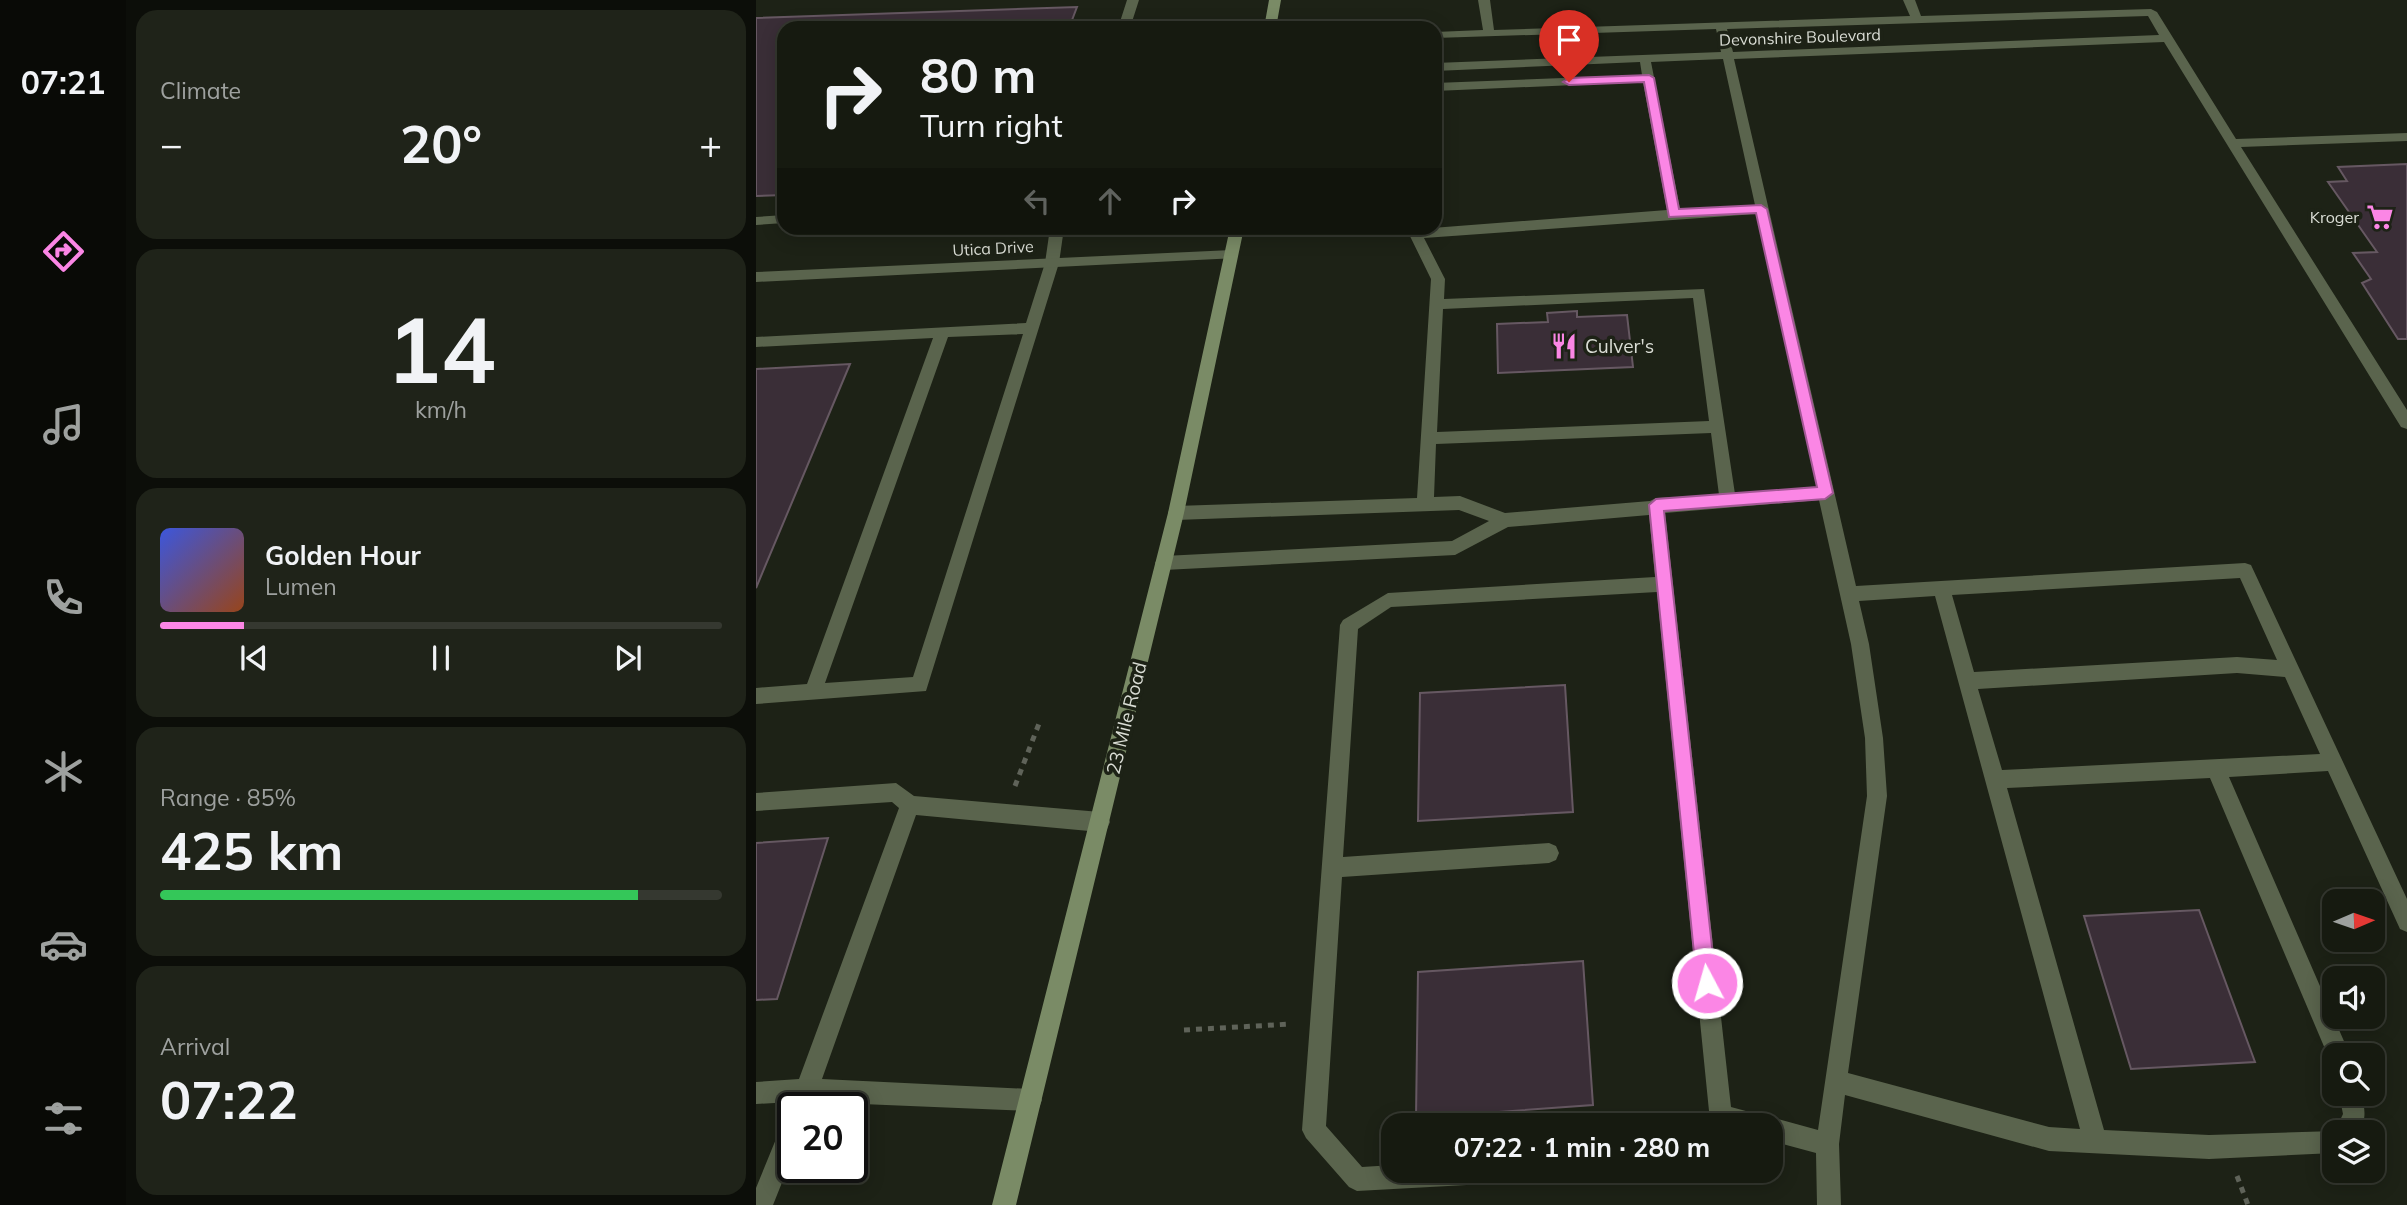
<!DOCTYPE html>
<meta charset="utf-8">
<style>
body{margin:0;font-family:Mulish,sans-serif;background:#1f2319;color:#f1f3f6;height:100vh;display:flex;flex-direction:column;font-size:26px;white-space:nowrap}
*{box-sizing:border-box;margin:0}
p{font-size:23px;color:#9ea19f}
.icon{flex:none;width:38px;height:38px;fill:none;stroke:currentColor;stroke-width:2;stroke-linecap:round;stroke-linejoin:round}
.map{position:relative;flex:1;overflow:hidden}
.side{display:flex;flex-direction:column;gap:10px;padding:10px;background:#0c0e09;width:630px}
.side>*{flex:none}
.guide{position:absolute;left:21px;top:21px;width:665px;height:214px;border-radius:21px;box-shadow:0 4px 18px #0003,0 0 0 2px #353830;background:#161a10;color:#f1f3f6;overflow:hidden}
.needle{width:46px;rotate:88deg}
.fabs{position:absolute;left:1566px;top:889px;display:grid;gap:14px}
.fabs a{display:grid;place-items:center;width:63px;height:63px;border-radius:14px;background:#161a10;box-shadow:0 4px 18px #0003,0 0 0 2px #353830;font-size:35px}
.speed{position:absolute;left:21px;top:1092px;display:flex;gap:14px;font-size:35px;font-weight:700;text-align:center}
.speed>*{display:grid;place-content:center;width:91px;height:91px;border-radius:50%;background:#161a10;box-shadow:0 4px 18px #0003,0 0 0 2px #353830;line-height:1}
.speed .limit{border:4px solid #111;border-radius:10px;background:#fff;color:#111}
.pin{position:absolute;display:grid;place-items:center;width:60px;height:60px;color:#fff;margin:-72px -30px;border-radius:50% 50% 50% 0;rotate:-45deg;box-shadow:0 0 7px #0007}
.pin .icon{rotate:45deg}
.me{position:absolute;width:77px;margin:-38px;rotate:354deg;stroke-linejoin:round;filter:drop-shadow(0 0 5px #0008)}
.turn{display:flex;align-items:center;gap:24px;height:147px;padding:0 28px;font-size:32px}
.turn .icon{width:91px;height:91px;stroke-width:2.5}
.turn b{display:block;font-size:49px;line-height:60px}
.lanes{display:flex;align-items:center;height:66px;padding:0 28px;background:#0003;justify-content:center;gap:35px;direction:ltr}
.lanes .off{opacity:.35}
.big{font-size:52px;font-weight:700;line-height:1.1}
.side .card{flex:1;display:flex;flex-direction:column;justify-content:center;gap:10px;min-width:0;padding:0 24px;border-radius:21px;background:#1f2319}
.side .dial{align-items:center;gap:0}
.dial b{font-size:91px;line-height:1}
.song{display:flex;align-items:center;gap:21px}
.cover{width:84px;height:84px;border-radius:10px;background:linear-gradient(135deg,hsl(230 70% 55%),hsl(20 70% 35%))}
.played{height:7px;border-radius:4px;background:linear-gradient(90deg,#fb86e5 15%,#353830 15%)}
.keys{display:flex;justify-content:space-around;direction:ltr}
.heat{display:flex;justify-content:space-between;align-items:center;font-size:38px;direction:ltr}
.charge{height:10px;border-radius:5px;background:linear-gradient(90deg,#34c759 85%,#353830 0)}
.trip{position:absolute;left:625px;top:1113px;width:402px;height:70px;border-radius:21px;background:#161a10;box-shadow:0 4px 18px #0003,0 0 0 2px #353830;font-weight:700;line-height:70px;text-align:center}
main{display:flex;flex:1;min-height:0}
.tab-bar{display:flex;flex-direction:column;width:126px;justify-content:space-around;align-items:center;background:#090a06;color:#9ea19f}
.tab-bar .icon{width:49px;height:49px}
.tab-bar .current{color:#fb86e5}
.tab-bar b{font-size:32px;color:#f1f3f6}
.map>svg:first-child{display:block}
.building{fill:#3a2e37;stroke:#665862;stroke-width:2}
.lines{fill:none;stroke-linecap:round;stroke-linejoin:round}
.path{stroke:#5f6359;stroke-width:5;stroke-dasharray:6 6;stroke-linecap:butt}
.lane{fill:#5a644d;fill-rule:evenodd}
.street{fill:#5a644d;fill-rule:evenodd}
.secondary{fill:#7a8b66;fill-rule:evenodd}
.route{fill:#fb86e5;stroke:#a35795;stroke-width:2}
.labels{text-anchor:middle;stroke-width:7;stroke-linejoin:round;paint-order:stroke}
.far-street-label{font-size:16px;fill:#daddd5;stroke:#1d2216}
.far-poi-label{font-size:16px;fill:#daddd5;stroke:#1d2216;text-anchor:end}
.poi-label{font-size:19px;fill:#daddd5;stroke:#1d2216;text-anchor:start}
.street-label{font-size:19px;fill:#daddd5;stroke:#1d2216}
</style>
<main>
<nav class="tab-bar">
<b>07:21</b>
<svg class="icon current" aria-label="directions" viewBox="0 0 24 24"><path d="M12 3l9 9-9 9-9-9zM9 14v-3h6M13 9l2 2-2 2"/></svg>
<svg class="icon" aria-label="music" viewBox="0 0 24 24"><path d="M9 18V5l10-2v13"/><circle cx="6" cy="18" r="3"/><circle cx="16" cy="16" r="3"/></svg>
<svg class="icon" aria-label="phone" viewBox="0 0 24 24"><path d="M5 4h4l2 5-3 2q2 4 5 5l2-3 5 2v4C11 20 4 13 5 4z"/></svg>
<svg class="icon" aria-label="climate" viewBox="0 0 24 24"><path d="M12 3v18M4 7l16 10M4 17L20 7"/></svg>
<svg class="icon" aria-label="car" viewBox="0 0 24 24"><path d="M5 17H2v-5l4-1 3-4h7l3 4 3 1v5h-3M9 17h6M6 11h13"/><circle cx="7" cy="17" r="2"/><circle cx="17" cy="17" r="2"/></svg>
<svg class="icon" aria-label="filters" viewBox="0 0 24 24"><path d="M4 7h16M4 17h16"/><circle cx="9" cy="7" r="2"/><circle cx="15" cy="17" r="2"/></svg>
</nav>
<section class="side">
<div class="card"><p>Climate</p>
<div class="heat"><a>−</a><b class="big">20°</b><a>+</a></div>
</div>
<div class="card dial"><b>14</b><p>km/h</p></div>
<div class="card">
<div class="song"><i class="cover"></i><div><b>Golden Hour</b><p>Lumen</p></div></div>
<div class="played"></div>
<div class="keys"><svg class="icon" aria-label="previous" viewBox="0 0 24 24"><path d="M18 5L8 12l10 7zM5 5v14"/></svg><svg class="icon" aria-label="pause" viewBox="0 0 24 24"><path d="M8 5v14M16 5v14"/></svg><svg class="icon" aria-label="next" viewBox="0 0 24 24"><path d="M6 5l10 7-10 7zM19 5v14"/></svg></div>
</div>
<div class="card"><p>Range · 85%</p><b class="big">425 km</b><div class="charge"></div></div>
<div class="card"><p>Arrival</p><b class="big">07:22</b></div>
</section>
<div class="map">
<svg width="1651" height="1205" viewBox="0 0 1651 1205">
<rect width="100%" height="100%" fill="#1d2216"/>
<!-- building -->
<path class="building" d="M321,7l-8,21h-285v167l-28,1v-178z
M1651,164v175h-9l-36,-56 9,-4 -18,-26 24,-1 -49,-70 19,-1 -9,-14z
M821,311v6l50,-2 6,52 -135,6 -1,-49 51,-2 -1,-9z
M94,364l-94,224v-219z
M809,685l8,127 -155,9 2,-128z
M72,838l-51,161 -21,1v-157z
M1443,910l56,152 -124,7 -47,-153z
M827,961l10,144 -177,13 2,-146z"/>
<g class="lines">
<!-- path -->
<path class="path" d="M259,786l25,-65
M428,1030l107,-6
M1481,1176l11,29"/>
<!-- lane -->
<path class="lane" d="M371,0h12l-9,28h-12z
M722,0h12l4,30 416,-14 -7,-16h12l6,16 230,-7 6,3 79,127 171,-6v8l-166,6 166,263v19l-6,-2 -237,-385 -430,17 122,527 389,-23 6,2 156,334v33l-7,-3 -72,-158 -99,6 121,278h-16v9l-3,-1 -121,-285 -203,10 97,342 105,5 126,-4 8,-17 -4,-20h22c4,16 6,23 -2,38h-25v21l-125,6 -160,-8 -204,-56 -6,49 2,61h-24l-1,-52 -45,-12v-16h-71l9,-14 -52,-519 -266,15 -33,22 -15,228 206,-14 7,3 3,7 -3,7 -7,3 -207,14 -16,249 36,41 31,-2v6h122l-4,8 -8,4 -146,8 -8,-4 -43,-49 -4,-8 38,-505 3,-5 45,-27 267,-16 -6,-62 -141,12 -53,28 -291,15 -6,-2 -3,-5 3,-5 6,-2 288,-15 37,-20 -30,-11 -283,10 -6,-2 -2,-5 2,-5 6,-2 241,-8 14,-219 -25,-51 13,1 248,-19 -24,-128 -208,9v-8l207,-8 -2,-13 -205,9v-8l286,-11 -5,-23 -281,9v-6l48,-2zM1392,16l11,19 -426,17 -6,-23zM967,59l32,146 -75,4 -29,-147zM1000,214l61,273 -82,7 -31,-205 -260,10 1,-20 -21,-41zM937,298l16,123 -272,11 6,-123zM955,433l8,62 -63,3 -6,3 -145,12 -45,-17 -26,1 2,-53zM1063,500l32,144 14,94 2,58 -49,334 -47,-13 -5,2 -9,-5 -26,-7 -66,-594zM1484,578l37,82 -40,-3 -263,15 -22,-77zM1179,596l145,533 -31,-2 -201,-54 39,-277 -4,-58 -14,-94 -10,-43zM1481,673l48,4 35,77 -318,16 -24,-81z
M28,215v8l-28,2v-8z
M294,228h14l-5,35 -133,428 -170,13v-16l51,-4 126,-346 -177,9v-10l270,-14 19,-60zM267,334l-110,343 -88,6 123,-346z
M140,783l18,13 186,16 7,3 3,7 -3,7 -7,3 -184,-17 -94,264 209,10 8,3 3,8 -3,8 -8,3 -217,-9 -3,6h-18v47l-20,50h-17v-17l29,-71 6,-3 -2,-6 2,-6 -35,2v-22l43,-3 100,-271 -7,-6 -136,9v-18z"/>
<!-- street -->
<path class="street" d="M476,250l5,2v6l-481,24v-10z"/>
<!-- secondary -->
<path class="secondary" d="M513,0h12l-5,28h-12z
M474,228h14l-60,285 -168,692h-24l176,-692z"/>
</g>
<!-- route -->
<path class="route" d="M893,75l5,3 25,131 82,-4 6,4 66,284 -8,6 -161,12 52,472 -2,7 -7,3 -7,-3 -3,-7 -48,-478 7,-6 161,-12 -61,-274 -87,4 -25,-135 -75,3 -6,-3 6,-4z"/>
<!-- icons -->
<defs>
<g id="supermarket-bare" transform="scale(2.1)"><path d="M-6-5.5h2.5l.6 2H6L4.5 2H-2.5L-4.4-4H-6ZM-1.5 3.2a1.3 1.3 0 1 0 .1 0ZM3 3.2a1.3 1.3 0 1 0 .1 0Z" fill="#fb86e5" stroke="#1d2216" stroke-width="2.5" paint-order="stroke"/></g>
<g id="restaurant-bare" transform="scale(2.1)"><path d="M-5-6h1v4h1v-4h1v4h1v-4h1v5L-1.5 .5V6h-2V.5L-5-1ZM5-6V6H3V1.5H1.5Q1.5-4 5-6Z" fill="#fb86e5" stroke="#1d2216" stroke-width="2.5" paint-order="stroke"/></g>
</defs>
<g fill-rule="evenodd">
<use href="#supermarket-bare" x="1624" y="217"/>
<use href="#restaurant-bare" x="808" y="346"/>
</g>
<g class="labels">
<!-- far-street labels -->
<g class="far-street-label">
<text transform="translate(1044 37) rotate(-2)" y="6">Devonshire Boulevard</text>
<text transform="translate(237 248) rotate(-3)" y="6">Utica Drive</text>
</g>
<!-- far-poi labels -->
<g class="far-poi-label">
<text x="1603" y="223">Kroger</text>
</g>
<!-- poi labels -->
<g class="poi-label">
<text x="829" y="353">Culver's</text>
</g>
<!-- street labels -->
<g class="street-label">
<text transform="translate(370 718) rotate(-76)" y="7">23 Mile Road</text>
</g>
</g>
</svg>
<div class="fabs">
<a><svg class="needle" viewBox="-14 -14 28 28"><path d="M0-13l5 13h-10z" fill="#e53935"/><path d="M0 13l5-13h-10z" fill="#9ea19f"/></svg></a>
<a><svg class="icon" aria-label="sound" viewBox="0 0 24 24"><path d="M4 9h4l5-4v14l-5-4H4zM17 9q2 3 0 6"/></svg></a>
<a><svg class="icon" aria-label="search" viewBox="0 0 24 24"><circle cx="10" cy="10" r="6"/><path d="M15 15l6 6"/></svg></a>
<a><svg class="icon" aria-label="layers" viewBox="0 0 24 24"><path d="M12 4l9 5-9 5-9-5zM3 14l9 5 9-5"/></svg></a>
</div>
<div class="speed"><div class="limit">20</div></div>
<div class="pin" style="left:813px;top:82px;background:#d93025"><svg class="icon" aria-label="arrive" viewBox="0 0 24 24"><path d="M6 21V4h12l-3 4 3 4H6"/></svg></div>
<svg class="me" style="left:951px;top:983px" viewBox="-20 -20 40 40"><circle r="17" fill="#fb86e5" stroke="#fff" stroke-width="3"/><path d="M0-11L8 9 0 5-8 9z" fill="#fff"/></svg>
<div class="trip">07:22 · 1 min · 280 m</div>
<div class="guide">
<div class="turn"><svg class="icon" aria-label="right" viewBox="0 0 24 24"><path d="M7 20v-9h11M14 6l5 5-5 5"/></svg><div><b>80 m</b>Turn right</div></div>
<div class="lanes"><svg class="icon off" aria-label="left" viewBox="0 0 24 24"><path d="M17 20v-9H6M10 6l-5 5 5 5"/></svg><svg class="icon off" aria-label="ahead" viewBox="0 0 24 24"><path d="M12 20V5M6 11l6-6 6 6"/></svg><svg class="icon" aria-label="right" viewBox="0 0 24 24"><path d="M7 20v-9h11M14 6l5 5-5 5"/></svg></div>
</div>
</div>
</main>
